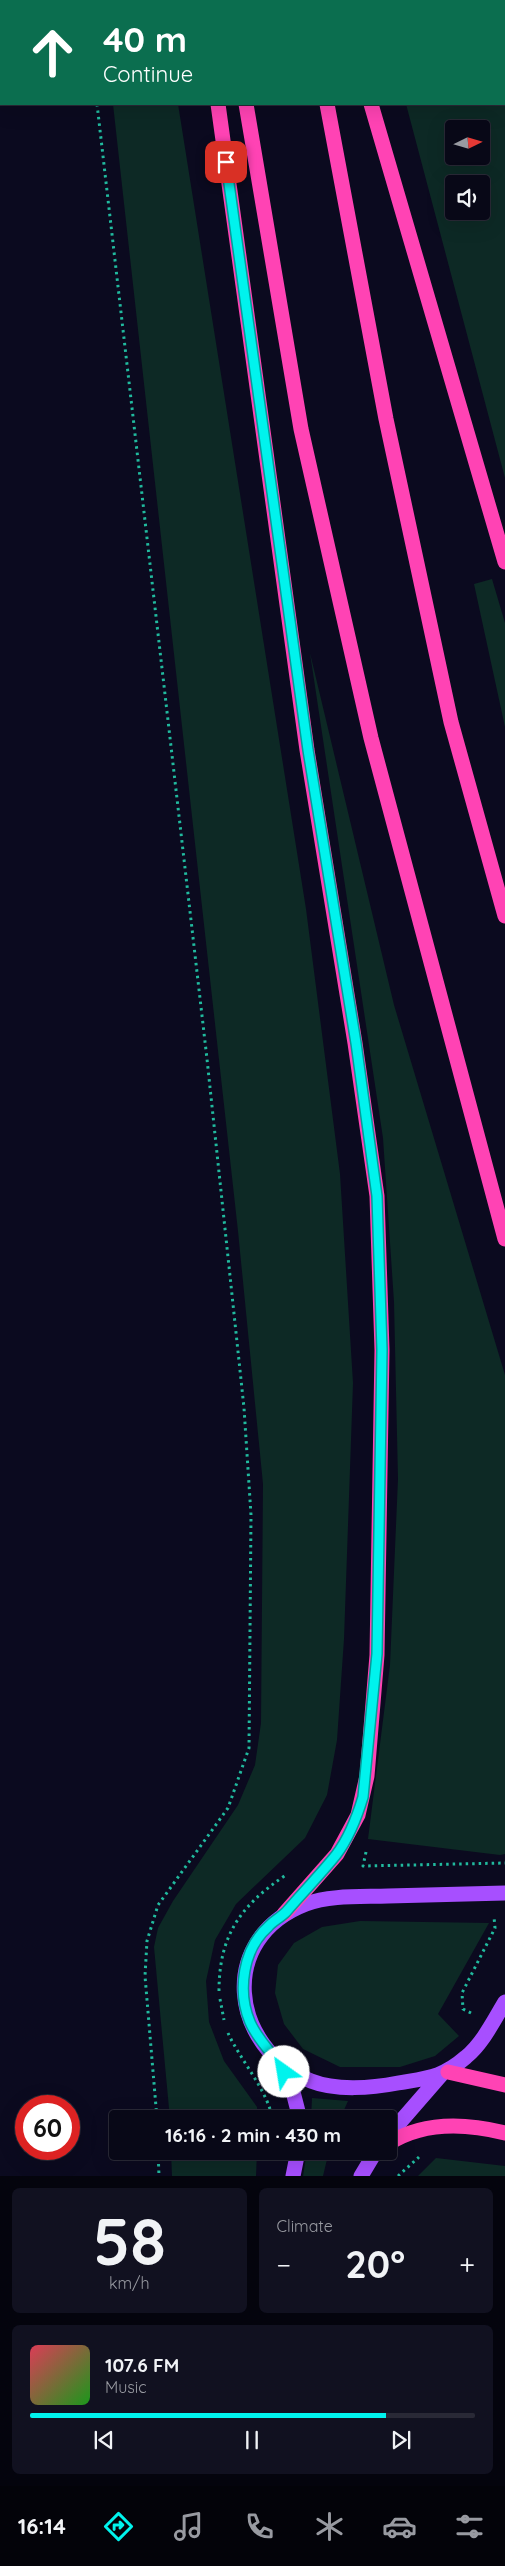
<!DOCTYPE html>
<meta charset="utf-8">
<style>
body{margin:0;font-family:Quicksand,sans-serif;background:#111120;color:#f1f3f6;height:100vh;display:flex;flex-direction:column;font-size:19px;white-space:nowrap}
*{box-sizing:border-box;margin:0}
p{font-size:16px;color:#989aa1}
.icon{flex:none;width:28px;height:28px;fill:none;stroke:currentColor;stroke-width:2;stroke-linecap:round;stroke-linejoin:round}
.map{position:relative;height:2176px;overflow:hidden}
.sheet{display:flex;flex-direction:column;gap:12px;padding:12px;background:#04040d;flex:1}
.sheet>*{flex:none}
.top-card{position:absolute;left:0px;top:0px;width:505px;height:105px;box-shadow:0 5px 20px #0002,0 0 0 1px #292936;background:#0b6e4f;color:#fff;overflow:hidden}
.needle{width:32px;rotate:85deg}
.buttons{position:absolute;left:445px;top:120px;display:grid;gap:10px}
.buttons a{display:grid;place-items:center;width:45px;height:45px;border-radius:5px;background:#080817;box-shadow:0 5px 20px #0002,0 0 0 1px #292936;font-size:25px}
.speed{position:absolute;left:15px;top:2095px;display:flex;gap:10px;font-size:25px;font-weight:700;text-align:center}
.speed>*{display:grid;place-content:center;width:65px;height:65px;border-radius:50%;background:#080817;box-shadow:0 5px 20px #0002,0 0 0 1px #292936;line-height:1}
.speed .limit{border:8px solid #d22;background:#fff;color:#111}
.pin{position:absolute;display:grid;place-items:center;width:42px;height:42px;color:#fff;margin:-21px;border-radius:10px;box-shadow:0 2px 8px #0006}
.me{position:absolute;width:55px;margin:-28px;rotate:328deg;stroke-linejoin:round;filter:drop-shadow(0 0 4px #0008)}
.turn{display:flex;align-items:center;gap:18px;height:105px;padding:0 20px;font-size:22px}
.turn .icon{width:65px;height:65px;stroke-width:2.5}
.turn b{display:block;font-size:35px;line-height:42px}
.big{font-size:38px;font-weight:700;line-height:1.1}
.sheet .card{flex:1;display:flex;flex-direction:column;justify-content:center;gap:8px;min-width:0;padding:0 18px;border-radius:8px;background:#111120}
.sheet .dial{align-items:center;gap:0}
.dial b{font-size:65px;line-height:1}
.song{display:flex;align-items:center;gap:15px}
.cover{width:60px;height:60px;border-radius:8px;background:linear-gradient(135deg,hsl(350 70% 55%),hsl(120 70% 35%))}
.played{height:5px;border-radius:2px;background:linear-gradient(90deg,#00f3ed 80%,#292936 80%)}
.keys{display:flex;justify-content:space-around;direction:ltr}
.heat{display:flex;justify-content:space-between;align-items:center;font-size:28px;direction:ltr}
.sheet .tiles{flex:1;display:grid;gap:12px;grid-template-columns:1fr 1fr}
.card:last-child{grid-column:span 2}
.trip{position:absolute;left:109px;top:2110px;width:288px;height:50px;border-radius:5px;background:#080817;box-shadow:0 5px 20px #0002,0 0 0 1px #292936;font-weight:700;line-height:50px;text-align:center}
.menu{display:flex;height:80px;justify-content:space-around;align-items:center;background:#030309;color:#989aa1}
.menu .icon{width:35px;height:35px}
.menu .current{color:#00f3ed}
.menu b{font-size:22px;color:#f1f3f6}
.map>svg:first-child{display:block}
.green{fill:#0d2925;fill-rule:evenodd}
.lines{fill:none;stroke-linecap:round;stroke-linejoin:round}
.path{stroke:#21ba9e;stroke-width:3;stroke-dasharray:2.5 4;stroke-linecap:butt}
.primary{stroke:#a74fff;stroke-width:15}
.highway{stroke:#ff43b4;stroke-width:15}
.route-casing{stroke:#009e9a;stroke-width:12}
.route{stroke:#00f3ed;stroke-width:9}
</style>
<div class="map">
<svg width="505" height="2176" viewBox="0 0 505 2176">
<rect width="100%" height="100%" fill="#0b0a1f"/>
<!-- green -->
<path class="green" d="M504,53l1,9v416l-99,-374h98zM454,129h27v27h-27zM454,184h27v27h-27z
M113,104h65l128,805 34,265 13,209 -9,256 -7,101 -10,55 -22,43 -69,66 -21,36 -9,41 3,41 15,39 33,46v12h-87l-16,-172 4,-19 15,-27 65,-96 17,-40 6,-42 2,-239 -25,-253z
M492,579l13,44v104l-31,-143z
M310,653l84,352 111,370v479l-5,1 -132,-16 22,-174 8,-186 -4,-177 -11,-164z
M360,1921l129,2 -51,91 21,22 -24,20 -35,11h-60l-37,-18 -19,-25 -9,-31 3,-28 16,-22 28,-16z
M312,2098l36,3 -8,18h-29z
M171,2151h86l-1,25h-84z
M307,2151h22l-6,25h-20z
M436,2158l69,8v10h-87z"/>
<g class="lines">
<!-- path -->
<path class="path" d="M85,0v1
M97,104l110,955 37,349 7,107 -2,233 -21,60 -70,97 -11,36 -2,35 12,143
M366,1852l-3,14 142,-3
M219,1991c0,-56 22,-86 67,-116
M220,1999l4,21
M471,2013l-8,-4 -1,-16 33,-65 -1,-11
M228,2033c11,25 42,61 44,86
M158,2151l1,25
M398,2176l21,-19"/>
<!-- primary -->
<path class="primary" d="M505,1893c-39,1 -78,2 -117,3 -26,1 -58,-1 -82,8 -89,34 -77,143 5,177 25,10 61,7 87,2 29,-5 44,-5 68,-26 17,-14 28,-37 39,-55
M278,2062l14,26 8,31
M388,2136l53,-61
M293,2176l5,-25
M361,2176l15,-25"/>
<!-- highway -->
<path class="highway" d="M203,0v1
M229,0v1
M308,0v1
M343,0v1
M218,104l89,646 48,293 22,153 5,154 -5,305 -10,121 -9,39 -21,39 -53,60
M246,104l55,325 70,309 134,501
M327,104l59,315 65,303 54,194
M371,104l134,458
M448,2072l57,13
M388,2144c35,-23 77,-21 117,-11
M376,2152l1,-1"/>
</g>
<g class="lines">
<!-- route casing -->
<g class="route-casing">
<path id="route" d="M226,162l82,588 48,293 21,153 5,154 -5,304 -14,143c-6,20 -14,41 -27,58 -16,20 -34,38 -50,57 -6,6 -13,9 -18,15 -25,22 -31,64 -18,95 8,19 24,32 34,50"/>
</g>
<!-- route -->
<use href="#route" class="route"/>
</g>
</svg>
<div class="buttons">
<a><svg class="needle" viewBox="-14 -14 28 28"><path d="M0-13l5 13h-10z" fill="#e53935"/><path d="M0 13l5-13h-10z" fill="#989aa1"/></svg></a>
<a><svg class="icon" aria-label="sound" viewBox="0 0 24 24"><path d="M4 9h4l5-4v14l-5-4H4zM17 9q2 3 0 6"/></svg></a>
</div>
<div class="speed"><div class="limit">60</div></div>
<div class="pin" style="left:226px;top:162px;background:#d93025"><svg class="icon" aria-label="arrive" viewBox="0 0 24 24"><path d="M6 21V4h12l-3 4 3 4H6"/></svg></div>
<svg class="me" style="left:284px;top:2072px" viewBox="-20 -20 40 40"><circle r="19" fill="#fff"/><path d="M0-13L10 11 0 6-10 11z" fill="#00f3ed"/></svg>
<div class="trip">16:16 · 2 min · 430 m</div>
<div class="top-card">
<div class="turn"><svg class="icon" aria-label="ahead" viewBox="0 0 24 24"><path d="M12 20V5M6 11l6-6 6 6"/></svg><div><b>40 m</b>Continue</div></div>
</div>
</div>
<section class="sheet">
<div class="tiles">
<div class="card dial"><b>58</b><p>km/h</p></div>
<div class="card"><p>Climate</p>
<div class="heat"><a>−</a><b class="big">20°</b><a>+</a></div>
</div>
<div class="card">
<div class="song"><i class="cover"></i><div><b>107.6 FM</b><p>Music</p></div></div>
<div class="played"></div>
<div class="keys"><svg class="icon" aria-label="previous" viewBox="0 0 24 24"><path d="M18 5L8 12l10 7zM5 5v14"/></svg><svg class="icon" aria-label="pause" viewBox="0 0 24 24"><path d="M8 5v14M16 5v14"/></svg><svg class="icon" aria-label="next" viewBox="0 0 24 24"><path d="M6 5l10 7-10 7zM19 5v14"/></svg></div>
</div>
</div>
</section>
<nav class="menu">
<b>16:14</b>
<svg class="icon current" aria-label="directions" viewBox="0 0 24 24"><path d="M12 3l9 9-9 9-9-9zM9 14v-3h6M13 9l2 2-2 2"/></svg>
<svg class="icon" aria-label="music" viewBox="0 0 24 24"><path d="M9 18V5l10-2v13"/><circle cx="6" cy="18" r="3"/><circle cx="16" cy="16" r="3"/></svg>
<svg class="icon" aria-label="phone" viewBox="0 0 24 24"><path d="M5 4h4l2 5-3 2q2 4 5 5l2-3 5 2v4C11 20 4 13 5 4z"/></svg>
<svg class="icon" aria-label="climate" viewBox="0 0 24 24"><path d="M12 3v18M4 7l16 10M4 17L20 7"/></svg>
<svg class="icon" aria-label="car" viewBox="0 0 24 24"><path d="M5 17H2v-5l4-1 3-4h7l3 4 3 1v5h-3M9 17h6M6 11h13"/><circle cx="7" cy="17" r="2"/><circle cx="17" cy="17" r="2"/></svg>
<svg class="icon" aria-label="filters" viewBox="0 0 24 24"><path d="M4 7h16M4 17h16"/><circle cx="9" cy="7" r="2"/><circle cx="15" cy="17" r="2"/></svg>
</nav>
